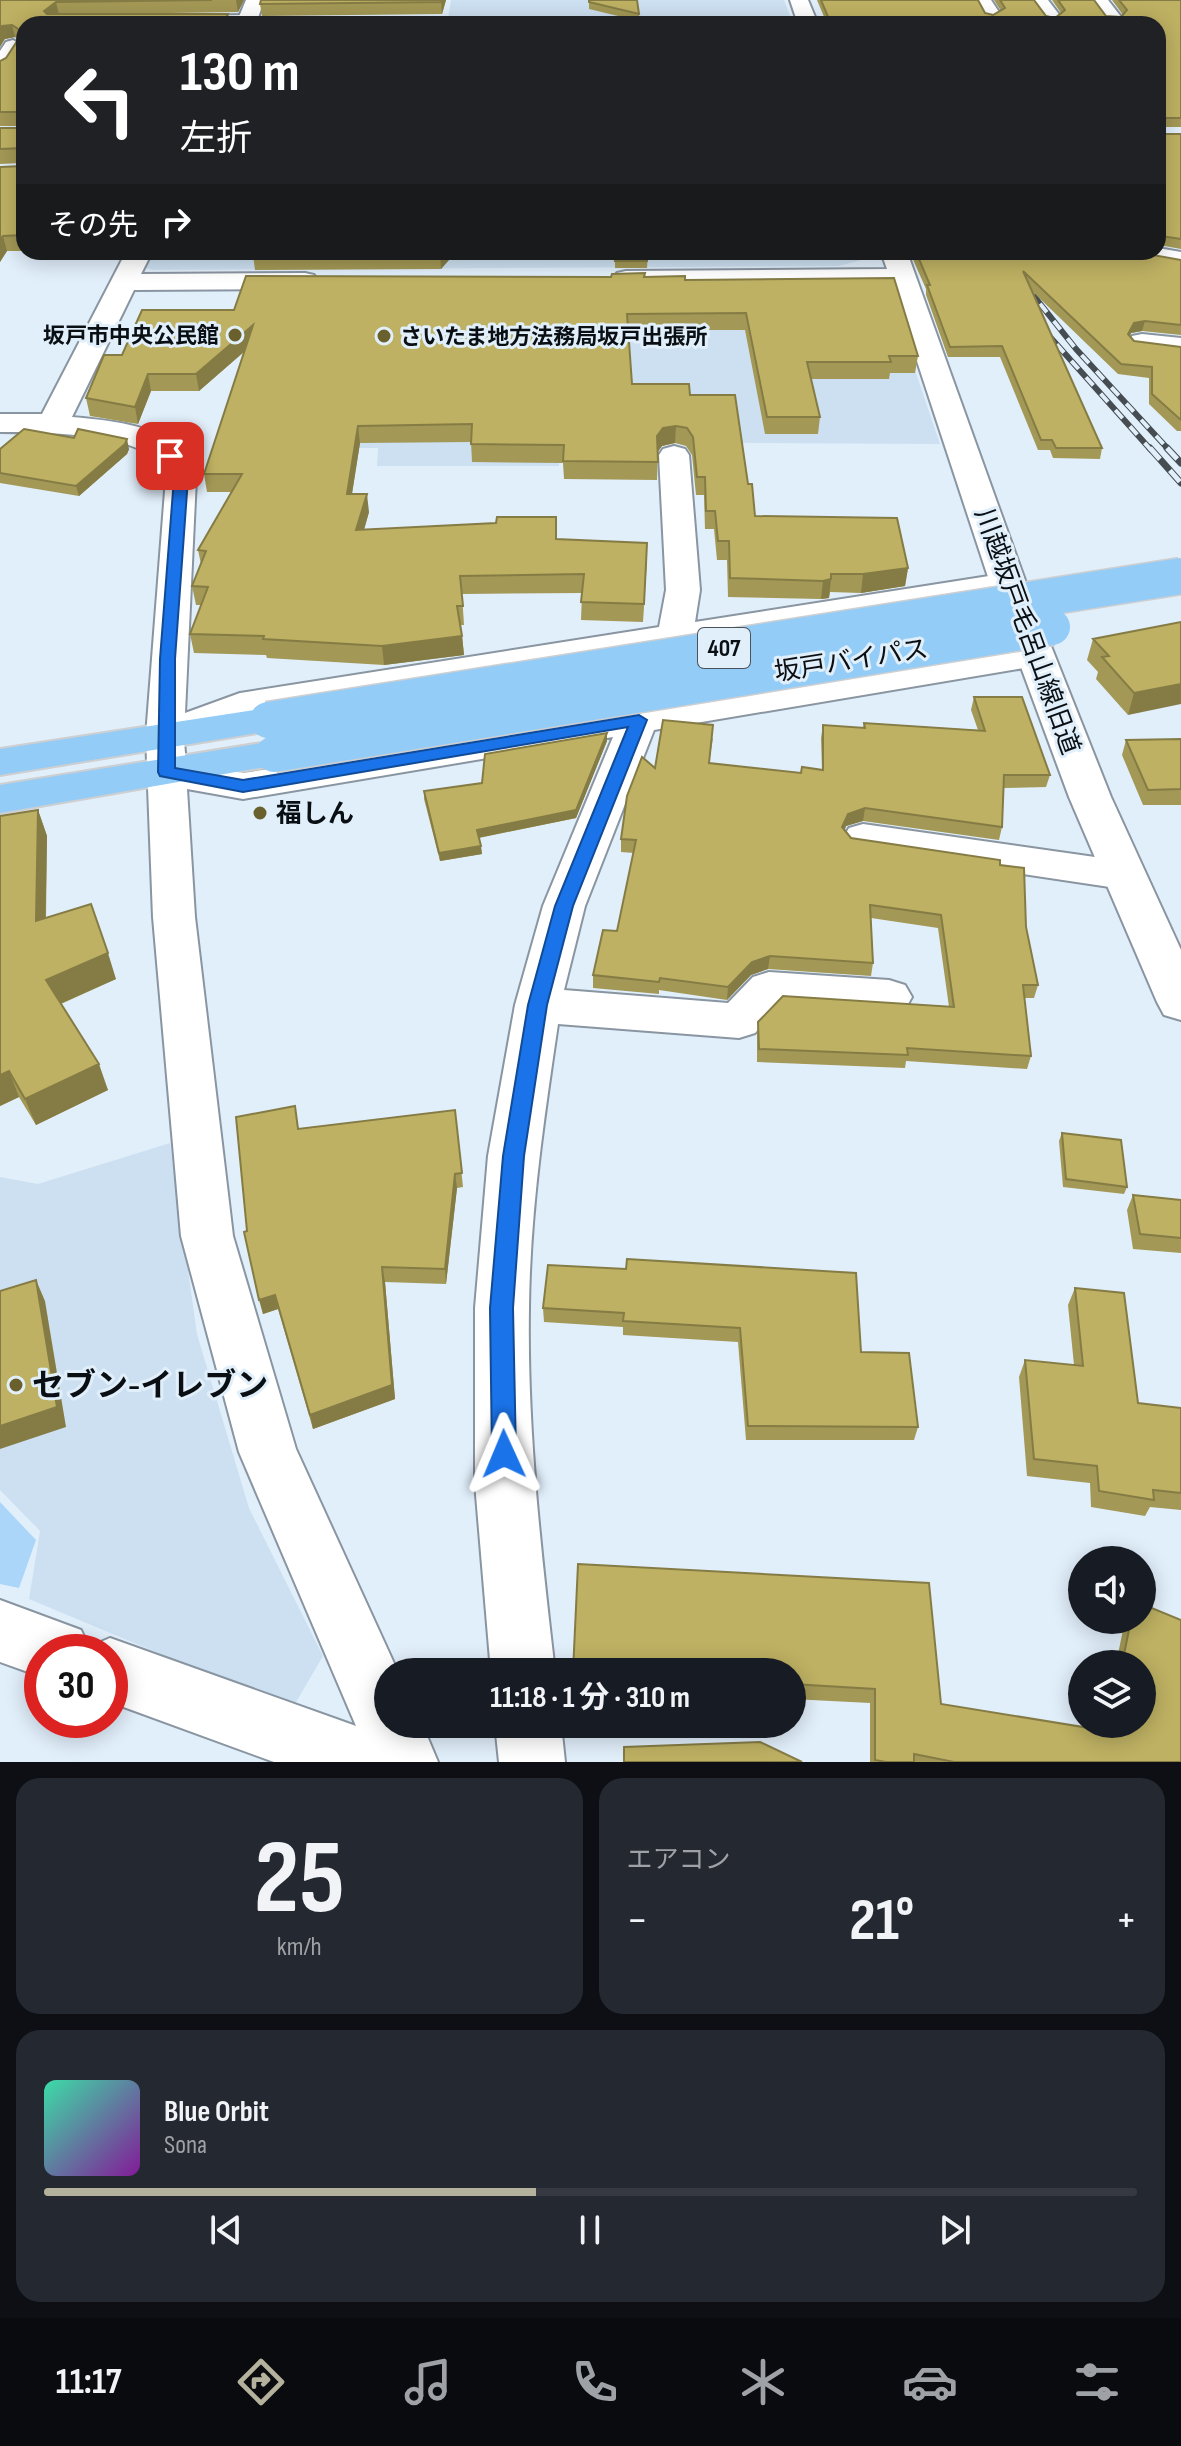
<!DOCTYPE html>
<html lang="ja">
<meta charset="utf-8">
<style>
body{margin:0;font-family:"Sofia Sans Condensed","Noto Sans JP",sans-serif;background:#242831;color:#f1f3f6;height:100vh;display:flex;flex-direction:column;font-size:30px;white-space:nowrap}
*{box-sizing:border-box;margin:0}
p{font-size:26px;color:#9ea1a6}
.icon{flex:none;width:44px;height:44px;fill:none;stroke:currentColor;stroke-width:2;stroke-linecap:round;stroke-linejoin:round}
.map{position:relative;height:1762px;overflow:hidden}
.details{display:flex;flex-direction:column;gap:16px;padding:16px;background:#0d0f14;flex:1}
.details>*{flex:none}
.top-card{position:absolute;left:16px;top:16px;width:1150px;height:244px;border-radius:24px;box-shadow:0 4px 20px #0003;background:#202124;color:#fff;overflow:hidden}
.controls{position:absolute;left:1068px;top:1546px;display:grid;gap:16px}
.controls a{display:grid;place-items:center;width:88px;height:88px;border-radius:50%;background:#171b24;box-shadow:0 4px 20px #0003;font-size:40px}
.speed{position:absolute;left:24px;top:1634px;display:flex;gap:16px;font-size:40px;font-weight:700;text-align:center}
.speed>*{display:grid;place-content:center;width:104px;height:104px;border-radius:50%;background:#171b24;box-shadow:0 4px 20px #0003;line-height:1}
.speed .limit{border:12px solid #d22;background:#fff;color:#111}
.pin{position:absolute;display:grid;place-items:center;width:68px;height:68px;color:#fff;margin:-34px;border-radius:16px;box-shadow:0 4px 12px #0006}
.me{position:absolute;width:88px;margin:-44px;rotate:359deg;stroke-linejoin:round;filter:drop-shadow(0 0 6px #0008)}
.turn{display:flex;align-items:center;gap:28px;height:168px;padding:0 32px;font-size:36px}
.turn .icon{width:104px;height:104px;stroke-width:2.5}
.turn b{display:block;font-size:56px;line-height:68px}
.then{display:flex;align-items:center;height:76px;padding:0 32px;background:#0003;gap:16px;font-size:30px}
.big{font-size:60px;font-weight:700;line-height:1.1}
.details .tile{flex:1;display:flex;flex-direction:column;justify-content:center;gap:12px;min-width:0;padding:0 28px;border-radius:24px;background:#242831}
.details .dial{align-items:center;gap:0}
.dial b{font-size:104px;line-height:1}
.song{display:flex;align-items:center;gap:24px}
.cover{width:96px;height:96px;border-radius:12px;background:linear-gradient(135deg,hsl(160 70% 55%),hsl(290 70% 35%))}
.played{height:8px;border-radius:4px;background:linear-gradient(90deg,#b4b19c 45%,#363941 45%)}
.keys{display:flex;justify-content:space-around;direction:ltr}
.heat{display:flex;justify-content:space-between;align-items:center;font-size:44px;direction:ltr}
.details .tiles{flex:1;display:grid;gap:16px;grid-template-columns:1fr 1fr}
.tile:last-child{grid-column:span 2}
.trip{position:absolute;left:374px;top:1658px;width:432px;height:80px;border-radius:40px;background:#171b24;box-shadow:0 4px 20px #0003;font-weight:700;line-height:80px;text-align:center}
.tab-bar{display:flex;height:128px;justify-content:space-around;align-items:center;background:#090b0e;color:#9ea1a6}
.tab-bar .icon{width:56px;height:56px}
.tab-bar .active{color:#b4b19c}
.tab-bar b{font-size:36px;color:#f1f3f6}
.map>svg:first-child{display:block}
.built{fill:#cde0f1}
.green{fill:#abd6fa}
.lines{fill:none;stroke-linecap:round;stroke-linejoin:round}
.minor-casing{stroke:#8995a1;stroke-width:4}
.tertiary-casing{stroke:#8995a1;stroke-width:4}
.trunk-casing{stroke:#cecfd0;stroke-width:4}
.minor{fill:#fff;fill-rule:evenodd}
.tertiary{fill:#fff;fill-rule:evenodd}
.trunk{fill:#94ccf8;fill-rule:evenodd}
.rail-far1-casing{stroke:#454c52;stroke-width:6}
.rail-casing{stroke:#454c52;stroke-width:7}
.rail-far1{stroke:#e1effb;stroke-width:4;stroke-dasharray:11;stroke-linecap:butt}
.rail{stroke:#e1effb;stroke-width:5;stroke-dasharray:15;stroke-linecap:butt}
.trunk-bridge-casing{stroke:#cecfd0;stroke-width:39;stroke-linecap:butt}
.trunk-bridge{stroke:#94ccf8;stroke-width:36}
.wall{fill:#a39855}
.shaded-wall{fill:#857c45}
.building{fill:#beb163;stroke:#857c45;stroke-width:2}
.route{fill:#1a73e8;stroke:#114b97;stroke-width:2}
.poi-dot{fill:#69602d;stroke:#e1effb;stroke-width:3}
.labels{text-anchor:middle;stroke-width:6;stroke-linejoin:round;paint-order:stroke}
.far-poi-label{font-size:22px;font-weight:bold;fill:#0a0f13;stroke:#e1effb;text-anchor:end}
.shield{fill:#e1effb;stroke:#4a5259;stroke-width:2}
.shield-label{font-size:24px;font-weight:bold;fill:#0a0f13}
.street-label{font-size:26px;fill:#0a0f13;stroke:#e1effb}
.poi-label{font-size:26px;font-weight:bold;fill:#0a0f13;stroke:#e1effb;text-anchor:start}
.near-poi-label{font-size:32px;font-weight:bold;fill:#0a0f13;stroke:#e1effb;text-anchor:start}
</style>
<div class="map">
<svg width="1181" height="1762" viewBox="0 0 1181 1762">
<rect width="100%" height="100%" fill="#e1effb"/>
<!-- built -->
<path class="built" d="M451,0h333l9,24h-538l1,-4 192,-2z
M153,252h722l1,4 -37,10 -687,4 -6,-2z
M469,292l422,7 49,145 -380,-2 -1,24h-182l1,-18h-64z
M170,1143l27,191 52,174 74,148 -31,53 -263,-110 11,-68 -40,-41v-313l38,7z"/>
<!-- green -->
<path class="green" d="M0,1502l36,38 -17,48 -19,-4z"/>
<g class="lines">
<!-- minor casing -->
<g class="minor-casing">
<path id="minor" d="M973,0h18l10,15 -9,5 -6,-1z
M1030,0h18l13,17 -9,6 -6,-2z
M1090,0h18l14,18 -3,4h-12z
M247,15l7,2v7h-204l9,-6z
M13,40l10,6 -16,24 -7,2v-21l6,-9z
M1142,334l39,4v16l-49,-6 -4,-6 4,-6z
M674,446l11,3 4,6 11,135 -5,32 313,-49 12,3 5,7 -5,7 -12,3 -759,121 -65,28 2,21 57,10 793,-129 13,3 5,8 -5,8 -13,3 -382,64 -69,176 -21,84 164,13 25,-26 16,-5 120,8 16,5 7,12 -7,12 -16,5 -109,-8 -25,27 -16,5 -181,-14c-14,94 -28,188 -29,284 -2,122 12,243 26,364h-64l-16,-189v-175l13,-152 27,-151 28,-99 70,-169 -370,62 -56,-10 8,128 38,319 63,213 102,223h-10v52h34l16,38h-164l-164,-60v-50h-68v25l-42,-15v-62l81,30 8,17 21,-9 246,88 -117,-274 -58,-216 -28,-319 -7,-181 20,-258 4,-7 11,-2 11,2 4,7 -11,235 55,-20 419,-66 7,-37 -7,-135 4,-6z
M863,824l260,37 15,4 6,10 -6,10 -15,4 -274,-41 -6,-10 6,-10z
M495,1724h66l4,38h-66z"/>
</g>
<!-- tertiary casing -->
<g class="tertiary-casing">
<path id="tertiary" d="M246,0h18l-8,24h-20z
M790,0h18l10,24h-20z
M1158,248l23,4v16l-50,-10 -4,-6h31z
M126,252l25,2 -10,20 164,-1 9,2 4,6 -4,6 -9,2 -171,1 -62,127c34,3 84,7 110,33 7,7 11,18 15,28l-5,7 -11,3 -11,-3c-5,-7 -7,-16 -12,-23 -23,-29 -122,-30 -158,-30v-18h42z
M881,252h26l119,331 85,214 70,153v70l-17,-5 -7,-13 -88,-205 -79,-214 -98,-298 -266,2 -9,-2 -4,-6 4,-6 9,-2 261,-2z"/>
</g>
<!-- trunk casing -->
<g class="trunk-casing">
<path id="trunk" d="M268,708l14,3 6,9 -6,9 -282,46v-26z
M274,741l14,4 6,9 -6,9 -288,50v-28z"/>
</g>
<!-- minor -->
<use href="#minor" class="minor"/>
<!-- tertiary -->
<use href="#tertiary" class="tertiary"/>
<!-- trunk -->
<use href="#trunk" class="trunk"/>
<!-- rail-far1 casing -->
<g class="rail-far1-casing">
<path id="rail-far1" d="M999,252l77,97 93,101
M1042,328l109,122"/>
</g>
<!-- rail casing -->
<g class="rail-casing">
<path id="rail" d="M1150,448l31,35
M1167,448l14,15"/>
</g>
<!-- rail-far1 -->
<use href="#rail-far1" class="rail-far1"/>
<!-- rail -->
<use href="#rail" class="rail"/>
<!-- trunk-bridge casing -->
<g class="trunk-bridge-casing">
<path id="trunk-bridge" d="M268,720l913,-144
M274,754l778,-127"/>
</g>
<!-- trunk-bridge -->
<use href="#trunk-bridge" class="trunk-bridge"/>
</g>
<!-- wall -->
<path class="wall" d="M0,0h244l-6,12 -134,2 -80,10v227h-17l-7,11v-95l23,-1v-3l-23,1v-36h23v-2h-23v-65l6,-3 12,-18 -3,-3 -10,2z
M446,0l-4,14 -180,2 -2,-12z
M589,0l50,14v7l-50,-12z
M817,0h161l7,13 8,2 8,-4 -7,-11h40l12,16 9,2 6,-5 -9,-13h42l12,16 15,1 2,-2 -11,-15h69v127h-23v-103h-331z
M1181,134v115l-22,-4z
M254,252h202l-15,17 -186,1 -2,-15z
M648,252l-1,16h-32v-7z
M912,252h224l45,8v75l-39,-4 -11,2 -1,3 4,5 47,6v84h-4l-28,-27v-26l-31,-4 -86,-83 70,157 -2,11 -47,-1 -3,-8h-12l-38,-93h-52l-22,-62v-6l-15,-34z
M644,277l41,3 233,76 -3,17h-25l-1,6h-78l9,38 -2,17h-53l-20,-104h-117l4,54 58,11 58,89 7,32 153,52 -3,18 -44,7 -31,-1 -1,6 -8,1 -93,-2 -1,-37h-10l-3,-31h-9l-1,-34h-8l-4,-40 -6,-9 -11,-3 -13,3 -4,6 -1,28 -93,-1 -1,-16 -91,-1 -1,-20 -111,1 -8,51 17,18 -5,17 192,10 91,22 -4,61 -62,-2 1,-27 -120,1 2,31h-3l3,30 -80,10 -117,-7 -1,-3 -72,-2 -4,-19 11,-29h-5l-4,-19 9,-22 -3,-14 33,-58h-24l-3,-18 40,-122 -45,39h-48l-13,33 -48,-8 -4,-18 36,-43 112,-45z
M0,449h129l-2,5 -48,42 -79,-13z
M1181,622l-53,93 -32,-36 2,-7 -11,-12 6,-21z
M974,697l76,78 -4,12 -43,1 -1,39 -3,13 -136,-19 -17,5 -1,4 6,8 149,27 26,62 12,58 -4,13h-10l7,58 -4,13 -121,-8 -1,7 -148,-6v-27l1,-13 191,-15 -11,-79 -67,-10 2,45 -2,13 -103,-7 -17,6 -24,25 -68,-10v4l-66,-6v-13l24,-44 17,-78 -13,-1v-13l34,-71 58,-30 -4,25 92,10 21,-3 -1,-32 2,-13 40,3 1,-5 114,7 -7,-20z
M607,733v8l-31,77 -97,20 3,16 -42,7 -16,-62v-8l58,-8z
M1181,739v66h-38l-21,-50 4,-15z
M38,810l9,26 -1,82 70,61 -55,25 47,86 -72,35 -17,-28 -19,9v-290z
M455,1110l8,77 -6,1 -11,96 -61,-2 10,117 -82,30 -35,-120 -15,5 -16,-83 52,-102z
M1062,1133l65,54 -3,7 -61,-7 -4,-46z
M1133,1195l48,5v53l-48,-4 -6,-39z
M548,1265l313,87 57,75 -4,13h-168l-8,-98 -115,-7v-8l-79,-5 -1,-14z
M1075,1288l63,115 43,5v102l-31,-3 -5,9 -54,-9 -1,-24 -63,-7 -8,-99 6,-17 49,5 -6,-60z
M578,1564l363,140 161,26 2,-6h38v-60h-26l9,-44h17l39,142h-311v-59l-78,-4v-27z"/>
<!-- shaded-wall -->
<path class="shaded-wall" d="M236,0h8l-6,12z
M442,0h4l-4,14 -1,-12z
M56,2l3,13 -12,9 -3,-13z
M228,14l1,10h-6z
M12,25l3,12 -10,2 -5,8v-18l2,-3z
M3,236l4,15 -7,11v-22z
M441,252h15l-15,17 -1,-16z
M1145,321l-3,10 -11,2 -5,11 2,-10 6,-11z
M253,325l2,17 -56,49 -3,-17z
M148,374l3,17 -13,33 -3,-17z
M358,426l2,17 -11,69 -2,-18z
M676,426l-1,17 -13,3 -6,7 1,-17 6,-8z
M127,439l2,10 -2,5 -48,42 -3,-10z
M367,494l2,18 -10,36 -3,-18z
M908,568l-3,18 -44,7 2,-19z
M831,579l-2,19 -8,1 2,-18z
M462,636l2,19 -80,10 -2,-19z
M1181,684v20l-53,11 6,-22z
M607,733v8l-31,77 -99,20v-8z
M865,808l-2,13 -17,5 -6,14 2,-13 6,-13z
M38,810l9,26 -2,112 -9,-27z
M481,846l1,8 -42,7 -1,-8z
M108,953l8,26 -61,27 -9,-26z
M770,956l-2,13 -17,6 -24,25 1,-13 24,-25z
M99,1064l9,26 -72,35 -11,-26z
M9,1071l10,26 -19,9v-31z
M455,1174l2,14 -11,96 -1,-15z
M382,1267l3,15 10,117 -82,30 -3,-14z
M36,1280l9,21 21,126 -66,22v-23z
M275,1295l3,14 -15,5 -4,-14z"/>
<!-- building -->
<path class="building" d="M0,0h212l-156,2 -12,9 3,3h181l-5,10h-199v211l-21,1 -3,4v-73l23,-1v-18l-23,1v-21h23v-16h-23v-51l6,-3 17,-26 -11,-7 -10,1 -2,3z
M261,0h181l-1,2 -181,2z
M589,0h48l2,14 -50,-12z
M821,0h157l7,13 8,2 12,-7 -5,-8h34l12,16 9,2 10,-8 -7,-10h36l12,16 15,1 6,-7 -8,-10h62v118h-23v-94h-327z
M1158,134h23v105l-20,-3 -3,3z
M254,252h187l-1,1 -187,2z
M617,252h31l-1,9h-32z
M916,252h220l45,8v65l-36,-4 -11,2 -6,11 6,7 47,6v73l-29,-26v-27l-31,-3 -98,-93 79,177h-46l-4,-8h-11l-39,-94 -52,1 -23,-62h3z
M645,273l-1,4 41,-1v4l209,-2 24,78h-29l2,6h-84l13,55h-53l-21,-104 -119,1 5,70h57l1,11h45l13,89h4l3,32 142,2 11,50 -45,6h-32v5l-8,2 -93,-3 -1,-37h-11l-3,-30h-9l-1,-34h-8l-4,-40 -6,-9 -11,-2 -13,2 -6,8 1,26 -95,-1 1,-16 -93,-1 1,-20 -114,2 -11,68h20l-11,36 140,-7 1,-6h59v22l91,4 -3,61 -63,-2 3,-28 -124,2 3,30h-6l5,30 -80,10 -119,-7 1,-3 -74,-2 18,-47 -16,-1 14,-35 -8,-1 44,-76h-38l49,-149 -57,49h-48l-13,33 -49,-9 18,-43h18l20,-45h92l12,-34 365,1 1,-3z
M24,429l50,9 4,-9 49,10 -2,5 -49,42 -76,-13v-24z
M1181,622v62l-47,9 -32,-36 7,-1 -16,-17z
M974,697h48l28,78h-46l-2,52 -137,-19 -17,6 -6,13 9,11 149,22v5l24,3 2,59 12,58h-15l8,71 -124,-8 1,7 -149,-6 -1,-27 25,-26 171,11 -13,-92 -71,-10 3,58 -103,-7 -18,6 -24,25 -68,-9 -1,4 -66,-7 10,-45 14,1 19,-91 -15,-1 6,-43 15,-39 13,11 8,-48 50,5 -4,38 92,10 1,-6 21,3v-45l42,3 -1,-5 121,8z
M607,733l-31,77 -99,20 4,16 -42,7 -15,-62 58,-8 3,-29z
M1181,739v50l-33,1 -22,-50z
M38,810l-2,111 55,-17 17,49 -62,27 53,84 -74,35 -16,-28 -9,4v-259z
M295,1106l3,23 157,-19 7,63 -7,1 -10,95 -63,-2 10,118 -82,30 -35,-120 -16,5 -15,-68 3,-1 -11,-114z
M1062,1133l59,7 6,47 -61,-8z
M1133,1195l48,5v38l-41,-4z
M627,1259l229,14 5,79 48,1 9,74 -170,-1 -8,-98 -117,-7 1,-8 -81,-5 5,-43 78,4z
M36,1280l21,127 -57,19v-135z
M1075,1288l49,5 14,110 43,5v85l-28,-3 1,10 -55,-9 -2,-25 -63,-7 -9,-99 58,6z
M578,1564l351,19 12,121 167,27 2,-7h32v-60h-20l9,-44h11v-16l39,16v142h-227l-40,-8v8h-28l-11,-2v-71l-83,-5v-12h-219z
M760,1742l42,20h-178v-15z"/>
<!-- route -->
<path class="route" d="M165,453h9l14,25 -13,181v109l68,12 396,-65 8,5 -74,186 -26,99 -23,151 -11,152 3,146 -3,8 -9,4 -9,-4 -3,-8 -2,-146 13,-152 25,-151 27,-99 73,-179 -385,65 -83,-16 -2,-4 2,-113 14,-181 -11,-22z"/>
<!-- markers -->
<g class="poi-dot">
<circle cx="235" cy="335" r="8"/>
<circle cx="384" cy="336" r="8"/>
<circle cx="260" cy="813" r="8"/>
<circle cx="16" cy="1385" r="8"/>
</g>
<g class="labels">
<!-- far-poi labels -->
<g class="far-poi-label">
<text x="219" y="343">坂戸市中央公民館</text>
<text x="400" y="344" text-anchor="start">さいたま地方法務局坂戸出張所</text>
</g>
<!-- shield labels -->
<rect class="shield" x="698" y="628" width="52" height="40" rx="6"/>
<g class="shield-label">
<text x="724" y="656">407</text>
</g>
<!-- street labels -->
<g class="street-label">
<text transform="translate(1028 631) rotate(70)" y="9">川越坂戸毛呂山線旧道</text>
<text transform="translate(851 660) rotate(-9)" y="9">坂戸バイパス</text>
</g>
<!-- poi labels -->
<g class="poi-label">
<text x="276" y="822">福しん</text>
</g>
<!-- near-poi labels -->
<g class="near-poi-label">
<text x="32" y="1396">セブン-イレブン</text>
</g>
</g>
</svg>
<div class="controls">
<a><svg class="icon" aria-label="sound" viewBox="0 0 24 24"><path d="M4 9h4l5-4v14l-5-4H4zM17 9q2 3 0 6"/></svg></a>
<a><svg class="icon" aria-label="layers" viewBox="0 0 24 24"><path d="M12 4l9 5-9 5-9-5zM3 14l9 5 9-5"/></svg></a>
</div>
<div class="speed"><div class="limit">30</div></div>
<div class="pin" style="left:170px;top:456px;background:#d93025"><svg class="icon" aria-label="arrive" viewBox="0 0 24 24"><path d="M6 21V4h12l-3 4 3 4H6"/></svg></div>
<svg class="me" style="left:504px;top:1454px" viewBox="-20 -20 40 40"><path d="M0-17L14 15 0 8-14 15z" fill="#1a73e8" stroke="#fff" stroke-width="4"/></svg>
<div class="trip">11:18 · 1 分 · 310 m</div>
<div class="top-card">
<div class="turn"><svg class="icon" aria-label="left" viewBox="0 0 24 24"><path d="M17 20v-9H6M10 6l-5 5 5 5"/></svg><div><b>130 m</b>左折</div></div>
<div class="then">その先<svg class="icon" aria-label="right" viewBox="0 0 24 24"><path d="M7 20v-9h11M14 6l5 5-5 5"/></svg></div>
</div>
</div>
<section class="details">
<div class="tiles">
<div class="tile dial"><b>25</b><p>km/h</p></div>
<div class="tile"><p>エアコン</p>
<div class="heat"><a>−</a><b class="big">21°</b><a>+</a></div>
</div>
<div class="tile">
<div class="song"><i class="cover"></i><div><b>Blue Orbit</b><p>Sona</p></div></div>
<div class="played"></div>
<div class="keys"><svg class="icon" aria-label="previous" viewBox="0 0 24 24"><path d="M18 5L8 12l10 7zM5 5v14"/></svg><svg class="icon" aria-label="pause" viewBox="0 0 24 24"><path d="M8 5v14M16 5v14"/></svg><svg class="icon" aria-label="next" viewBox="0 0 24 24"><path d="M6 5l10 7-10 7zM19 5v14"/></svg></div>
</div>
</div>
</section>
<nav class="tab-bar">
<b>11:17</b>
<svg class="icon active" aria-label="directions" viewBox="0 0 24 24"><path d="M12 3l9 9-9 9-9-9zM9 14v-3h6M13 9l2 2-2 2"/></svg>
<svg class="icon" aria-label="music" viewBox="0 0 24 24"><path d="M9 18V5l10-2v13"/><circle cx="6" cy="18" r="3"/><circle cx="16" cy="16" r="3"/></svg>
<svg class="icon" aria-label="phone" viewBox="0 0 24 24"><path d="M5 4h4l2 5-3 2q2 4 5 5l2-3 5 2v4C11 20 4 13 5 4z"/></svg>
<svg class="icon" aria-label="climate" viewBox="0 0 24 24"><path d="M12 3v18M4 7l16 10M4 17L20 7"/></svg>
<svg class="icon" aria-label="car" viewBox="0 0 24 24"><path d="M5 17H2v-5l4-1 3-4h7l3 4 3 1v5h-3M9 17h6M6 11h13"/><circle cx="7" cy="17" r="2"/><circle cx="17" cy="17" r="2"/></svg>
<svg class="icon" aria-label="filters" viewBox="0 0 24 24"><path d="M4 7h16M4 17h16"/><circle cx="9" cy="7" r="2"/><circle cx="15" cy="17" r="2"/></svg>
</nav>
